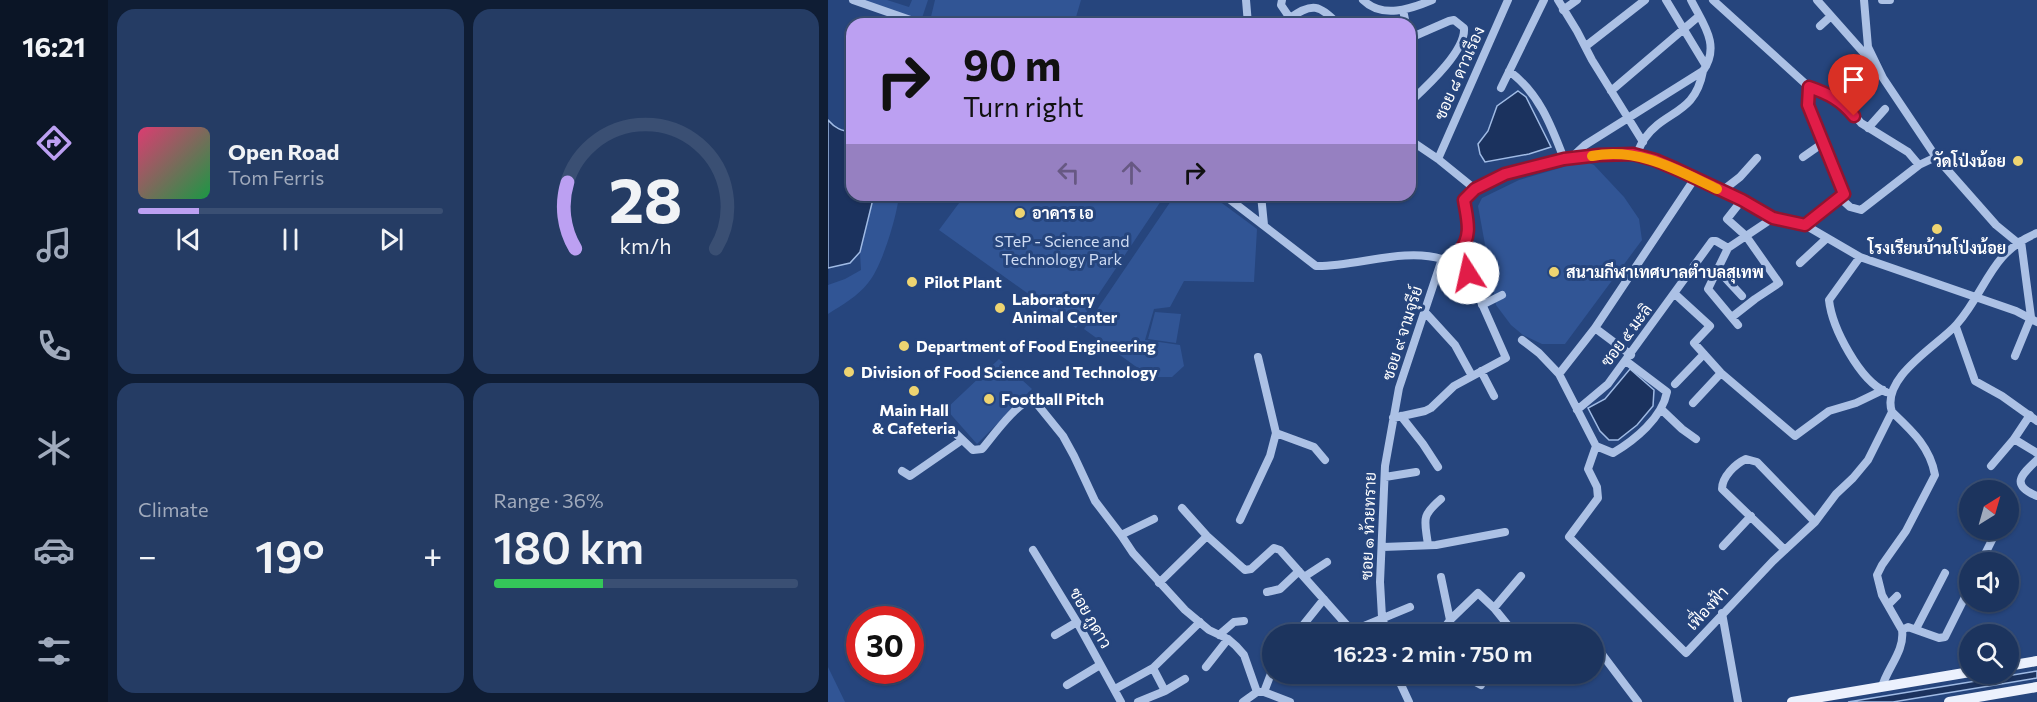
<!DOCTYPE html>
<meta charset="utf-8">
<style>
body{margin:0;font-family:Commissioner,Sarabun,sans-serif;background:#253c64;color:#f1f3f6;height:100vh;display:flex;flex-direction:column;font-size:22px;white-space:nowrap}
*{box-sizing:border-box;margin:0}
p{font-size:20px;color:#a0aabc}
.icon{flex:none;width:33px;height:33px;fill:none;stroke:currentColor;stroke-width:2;stroke-linecap:round;stroke-linejoin:round}
.map{position:relative;flex:1;overflow:hidden}
.drawer{display:flex;flex-direction:column;gap:9px;padding:9px;background:#0f1d34;width:720px}
.drawer>*{flex:none}
.hud{position:absolute;left:18px;top:18px;width:570px;height:183px;border-radius:18px;box-shadow:0 2px 4px #0004,0 0 0 2px #3a4f73;background:#bca0f2;color:#111;overflow:hidden}
.needle{width:39px;rotate:37deg}
.buttons{position:absolute;left:1131px;top:480px;display:grid;gap:12px}
.buttons a{display:grid;place-items:center;width:60px;height:60px;border-radius:50%;background:#1c345e;box-shadow:0 2px 4px #0004,0 0 0 2px #3a4f73;font-size:30px}
.speed{position:absolute;left:18px;top:606px;display:flex;gap:12px;font-size:30px;font-weight:700;text-align:center}
.speed>*{display:grid;place-content:center;width:78px;height:78px;border-radius:50%;background:#1c345e;box-shadow:0 2px 4px #0004,0 0 0 2px #3a4f73;line-height:1}
.speed .limit{border:9px solid #d22;background:#fff;color:#111}
.pin{position:absolute;display:grid;place-items:center;width:51px;height:51px;color:#fff;margin:-62px -26px;border-radius:50% 50% 50% 0;rotate:-45deg;box-shadow:0 0 6px #0007}
.pin .icon{rotate:45deg}
.me{position:absolute;width:66px;margin:-33px;rotate:350deg;stroke-linejoin:round;filter:drop-shadow(0 0 4px #0008)}
.turn{display:flex;align-items:center;gap:21px;height:126px;padding:0 18px;font-size:27px}
.turn .icon{width:78px;height:78px;stroke-width:2.5}
.turn b{display:block;font-size:42px;line-height:51px}
.lanes{display:flex;align-items:center;height:57px;padding:0 18px;background:#0003;justify-content:center;gap:30px;direction:ltr}
.lanes .off{opacity:.35}
.big{font-size:45px;font-weight:600;line-height:1.1}
.drawer .tile{flex:1;display:flex;flex-direction:column;justify-content:center;gap:9px;min-width:0;padding:0 21px;border-radius:18px;background:#253c64}
.drawer .dial{align-items:center;gap:0}
.dial svg{height:156px;overflow:visible;fill:none;stroke:#3a4f73;stroke-width:7;stroke-linecap:round;text-anchor:middle}
.dial text{fill:#f1f3f6;stroke:none}
.song{display:flex;align-items:center;gap:18px}
.cover{width:72px;height:72px;border-radius:9px;background:linear-gradient(135deg,hsl(340 70% 55%),hsl(140 70% 35%))}
.played{height:6px;border-radius:3px;background:linear-gradient(90deg,#bca0f2 20%,#3a4f73 20%)}
.keys{display:flex;justify-content:space-around;direction:ltr}
.heat{display:flex;justify-content:space-between;align-items:center;font-size:33px;direction:ltr}
.charge{height:9px;border-radius:4px;background:linear-gradient(90deg,#34c759 36%,#3a4f73 0)}
.drawer .tiles{flex:1;display:grid;gap:9px;grid-template-columns:repeat(2,1fr)}
.trip{position:absolute;left:434px;top:624px;width:342px;height:60px;border-radius:30px;background:#1c345e;box-shadow:0 2px 4px #0004,0 0 0 2px #3a4f73;font-weight:600;line-height:60px;text-align:center}
main{display:flex;flex:1;min-height:0}
.tabs{display:flex;flex-direction:column;width:108px;justify-content:space-around;align-items:center;background:#0b1526;color:#a0aabc}
.tabs .icon{width:42px;height:42px}
.tabs .current{color:#bca0f2}
.tabs b{font-size:27px;color:#f1f3f6}
.map>svg:first-child{display:block}
.green{fill:#315595}
.water{fill:#1b325e;stroke:#a0bbe5;stroke-width:1.5}
.lines{fill:none;stroke-linecap:round;stroke-linejoin:round}
.minor{stroke:#acc1e5;stroke-width:8}
.major{stroke:#ecf1fd;stroke-width:10}
.route-casing{stroke:#92132f;stroke-width:15}
.route{stroke:#e11d48;stroke-width:10}
.slow{stroke:#f59e0b;stroke-width:10}
.poi-dot{fill:#eed471;stroke:#26457d;stroke-width:2}
.labels{text-anchor:middle;stroke-width:6;stroke-linejoin:round;paint-order:stroke}
.street-label{font-size:16px;fill:#fff;stroke:#26457d}
.poi-label{font-size:16px;font-weight:bold;fill:#fff;stroke:#26457d;text-anchor:start}
.park-label{font-size:16px;fill:#cfdcf4;stroke:#26457d}
</style>
<main>
<nav class="tabs">
<b>16:21</b>
<svg class="icon current" aria-label="directions" viewBox="0 0 24 24"><path d="M12 3l9 9-9 9-9-9zM9 14v-3h6M13 9l2 2-2 2"/></svg>
<svg class="icon" aria-label="music" viewBox="0 0 24 24"><path d="M9 18V5l10-2v13"/><circle cx="6" cy="18" r="3"/><circle cx="16" cy="16" r="3"/></svg>
<svg class="icon" aria-label="phone" viewBox="0 0 24 24"><path d="M5 4h4l2 5-3 2q2 4 5 5l2-3 5 2v4C11 20 4 13 5 4z"/></svg>
<svg class="icon" aria-label="climate" viewBox="0 0 24 24"><path d="M12 3v18M4 7l16 10M4 17L20 7"/></svg>
<svg class="icon" aria-label="car" viewBox="0 0 24 24"><path d="M5 17H2v-5l4-1 3-4h7l3 4 3 1v5h-3M9 17h6M6 11h13"/><circle cx="7" cy="17" r="2"/><circle cx="17" cy="17" r="2"/></svg>
<svg class="icon" aria-label="filters" viewBox="0 0 24 24"><path d="M4 7h16M4 17h16"/><circle cx="9" cy="7" r="2"/><circle cx="15" cy="17" r="2"/></svg>
</nav>
<section class="drawer">
<div class="tiles">
<div class="tile">
<div class="song"><i class="cover"></i><div><b>Open Road</b><p>Tom Ferris</p></div></div>
<div class="played"></div>
<div class="keys"><svg class="icon" aria-label="previous" viewBox="0 0 24 24"><path d="M18 5L8 12l10 7zM5 5v14"/></svg><svg class="icon" aria-label="pause" viewBox="0 0 24 24"><path d="M8 5v14M16 5v14"/></svg><svg class="icon" aria-label="next" viewBox="0 0 24 24"><path d="M6 5l10 7-10 7zM19 5v14"/></svg></div>
</div>
<div class="tile dial"><svg viewBox="0 0 100 80">
<path d="M14 69A42 42 0 1 1 86 69"/>
<path d="M14 69A42 42 0 0 1 10 35" stroke="#bca0f2"/>
<text x="50" y="56" font-size="32" font-weight="700">28</text>
<text x="50" y="72" font-size="11">km/h</text>
</svg></div>
<div class="tile"><p>Climate</p>
<div class="heat"><a>−</a><b class="big">19°</b><a>+</a></div>
</div>
<div class="tile"><p>Range · 36%</p><b class="big">180 km</b><div class="charge"></div></div>
</div>
</section>
<div class="map">
<svg width="1209" height="702" viewBox="0 0 1209 702">
<rect width="100%" height="100%" fill="#26457d"/>
<!-- green -->
<path class="green" d="M30,0h29l22,7 3,-7h16l-7,21z
M107,0h146l-7,24h-136l-8,-3z
M756,161l10,4 30,32 15,22 3,21 -77,104h-23l-19,-9 -12,-10 -15,-20 -18,-99 4,-8 37,-18z
M46,195h25c-2,21 -17,72 -31,88 -10,13 -26,22 -40,31v-29l17,-6 16,-9 -1,-18z
M137,195h200l-89,133 -137,-98z
M347,195h36l46,34 -3,53 -70,-1 -14,26 -16,2 -9,31 35,5 4,21 -12,11h-17l-20,-11 -51,-37z
M327,312l26,2 -5,29 -28,-4z
M171,359l33,30 -55,55 -31,-35z
M0,667l17,35h-17z"/>
<!-- water -->
<path class="water" d="M690,91l8,6 25,50 -22,7 -44,8 -5,-8 -2,-10 10,-13 9,-25z
M0,120c7,8 13,11 24,12v63h22l-14,57 -10,11 -22,5z
M802,369l24,21 -1,16 -16,19 -19,15h-9l-9,-9 -12,-23 17,-9z
M1209,671v7l-144,24h-45z"/>
<g class="lines">
<!-- minor -->
<path class="minor" d="M25,0l69,24
M418,0l2,24
M454,0l-1,5 13,19
M535,0c19,19 48,9 69,0
M730,0l19,31 15,29 51,82
M838,0l40,66
M885,0l96,87 21,7 15,10 16,19 47,29 11,13
M989,0l54,61
M1036,0l4,47 15,31 53,79 60,68 22,18
M1054,0h8
M575,10l3,14
M735,10l14,-10
M462,18c22,-16 30,-13 48,6
M992,26l11,-10
M582,38l39,-17 5,-1 10,8c2,23 -38,59 -54,74
M758,46l59,-46
M681,71c30,22 42,54 55,88
M673,88l43,-88
M783,91l88,-75
M1040,128l17,-19
M582,140l28,19 37,30
M808,155c3,-5 5,-12 9,-17 20,-28 50,-23 58,-67
M975,157l20,-14
M743,158l14,-13 118,-74c18,-26 0,-47 -12,-71
M610,159l70,-159
M894,191l18,-14 17,-19
M396,195l92,71c39,1 88,-19 126,-7 6,-2 13,-4 18,-8 14,-13 7,-35 4,-51l11,-11 30,-15 59,-15 35,-4 34,-1 22,6 21,9 66,31 31,18 32,7 55,32 156,54 21,11
M433,195l3,30
M1011,197l11,10 11,3 58,-45 17,-8
M977,225l38,-31 -35,-89 1,-18
M900,248l-20,41 30,36
M1032,257l-31,43c3,28 31,81 57,92
M972,263l27,-25
M889,269l25,27
M847,294l35,32 -16,17 27,30 74,63 34,-25 27,-8 27,-13
M654,305l20,-10
M596,311l31,34 17,31
M904,317l23,-18 24,-16 -33,-47 -19,-17 15,-19
M1128,327l19,54 27,15 35,25
M767,328l36,27
M694,340l17,13 20,21 37,72 17,7c22,-13 49,-35 54,-61l-41,-31
M1187,356l16,-39 -10,-76
M430,357l18,76 38,14 11,13
M653,371l13,25
M731,374l36,-46 100,-150
M847,384l29,-30
M865,403l28,-30
M833,409l21,20 14,10
M749,410l31,-26 104,-143h4l12,7 45,-30
M1202,415l-16,24 23,14
M573,416l22,28 15,23
M565,418l32,-7 6,-3 23,-22 52,-28 -47,-106
M122,428l23,22 9,-1c11,-13 35,-47 51,-50l30,37 11,20 21,45 26,34 12,18 52,57 24,20 19,9 8,7 8,9 13,37
M768,446l-8,23 9,18 1,11 -29,39 117,116 87,-92 42,-39 21,-28 17,-16 15,-18 24,-48
M1209,460c-16,15 -27,25 0,36
M1163,466l23,-27
M74,471l8,5 52,-36
M557,477l31,-5
M354,508l25,28 38,34 6,-1 23,-21 6,2 72,81 58,-24
M412,520l30,-64 6,-23
M293,535l33,-16
M600,545c-3,-25 -8,-28 13,-46
M895,546l28,-30
M555,547l53,-2 69,-13
M205,550l44,72 44,80
M957,550l-63,-61c0,-12 13,-25 24,-30l11,3 58,60
M1153,562l16,-32
M476,577l23,-15
M613,577l9,43
M331,583l48,-47
M439,592l13,-3 19,-18
M1060,605l9,-9
M666,608l21,26
M894,613l16,89
M1088,629l29,-56
M1074,630l6,-3 31,11 6,-1 25,-50
M468,634l28,-35
M559,634l-5,-17 -2,-35 5,-116 14,-78 43,-129
M612,634l10,-14 28,-27 16,15 27,-32
M227,635l22,-13
M391,635l15,-13 10,-1
M767,645l43,57
M378,667l22,-28
M568,674l13,28
M633,674l20,11
M239,685l33,-20
M1054,687c5,-19 23,-36 20,-57l-20,-35 -5,-20 5,-10 24,-34 29,-56c-5,-28 -23,-44 -43,-63 -12,-35 47,-67 65,-88 30,-34 33,-72 80,-91
M287,689l38,-21 47,-46
M337,691l20,-12
M436,692l8,-21
M310,702l27,-11 -12,-23
M415,702l14,-10h7l26,10"/>
<!-- major -->
<path class="major" d="M1180,666l29,-5
M964,702l178,-30
M1121,702l88,-15"/>
</g>
<g class="lines">
<!-- route casing -->
<g class="route-casing">
<path id="route" d="M640,273l-9,-21c14,-16 8,-33 5,-52l11,-11 30,-15 59,-15 35,-4 34,-1 22,6 21,9 66,31 31,18 32,7 39,-31 -36,-89 1,-18c20,7 32,13 45,29"/>
</g>
<!-- route -->
<use href="#route" class="route"/>
<!-- slow -->
<path class="slow" d="M764,156c47,-9 85,14 125,33"/>
</g>
<!-- markers -->
<g class="poi-dot">
<circle cx="1190" cy="161" r="6"/>
<circle cx="192" cy="213" r="6"/>
<circle cx="1109" cy="229" r="6"/>
<circle cx="726" cy="272" r="6"/>
<circle cx="84" cy="282" r="6"/>
<circle cx="172" cy="308" r="6"/>
<circle cx="76" cy="346" r="6"/>
<circle cx="21" cy="372" r="6"/>
<circle cx="86" cy="391" r="6"/>
<circle cx="161" cy="399" r="6"/>
</g>
<g class="labels">
<!-- street labels -->
<g class="street-label">
<text transform="translate(631 73) rotate(-66)" y="6">ซอย ๘ ดาวเรือง</text>
<text transform="translate(574 333) rotate(-72)" y="6">ซอย ๙ จามจุรีย์</text>
<text transform="translate(798 335) rotate(-53)" y="6">ซอย ๕ มะลิ</text>
<text transform="translate(540 526) rotate(-88)" y="6">ซอย ๑ ห้วยทราย</text>
<text transform="translate(879 608) rotate(-47)" y="6">เฟื่องฟ้า</text>
<text transform="translate(263 618) rotate(60)" y="6">ซอย ภูดาว</text>
</g>
<!-- poi labels -->
<g class="poi-label">
<text x="1178" y="167" text-anchor="end">วัดโป่งน้อย</text>
<text x="204" y="219">อาคาร เอ</text>
<text x="1109" y="254" text-anchor="middle">โรงเรียนบ้านโป่งน้อย</text>
<text x="738" y="278">สนามกีฬาเทศบาลตำบลสุเทพ</text>
<text x="96" y="288">Pilot Plant</text>
<text x="184" y="305">Laboratory<tspan x="184" dy="18">Animal Center</tspan></text>
<text x="88" y="352">Department of Food Engineering</text>
<text x="33" y="378">Division of Food Science and Technology</text>
<text x="173" y="405">Football Pitch</text>
<text x="86" y="416" text-anchor="middle">Main Hall<tspan x="86" dy="18">&amp; Cafeteria</tspan></text>
</g>
<!-- park labels -->
<g class="park-label">
<text x="234" y="247">STeP - Science and<tspan x="234" dy="18">Technology Park</tspan></text>
</g>
</g>
</svg>
<div class="buttons">
<a><svg class="needle" viewBox="-14 -14 28 28"><path d="M0-13l5 13h-10z" fill="#e53935"/><path d="M0 13l5-13h-10z" fill="#a0aabc"/></svg></a>
<a><svg class="icon" aria-label="sound" viewBox="0 0 24 24"><path d="M4 9h4l5-4v14l-5-4H4zM17 9q2 3 0 6"/></svg></a>
<a><svg class="icon" aria-label="search" viewBox="0 0 24 24"><circle cx="10" cy="10" r="6"/><path d="M15 15l6 6"/></svg></a>
</div>
<div class="speed"><div class="limit">30</div></div>
<div class="pin" style="left:1026px;top:116px;background:#d93025"><svg class="icon" aria-label="arrive" viewBox="0 0 24 24"><path d="M6 21V4h12l-3 4 3 4H6"/></svg></div>
<svg class="me" style="left:640px;top:273px" viewBox="-20 -20 40 40"><circle r="19" fill="#fff"/><path d="M0-13L10 11 0 6-10 11z" fill="#e11d48"/></svg>
<div class="trip">16:23 · 2 min · 750 m</div>
<div class="hud">
<div class="turn"><svg class="icon" aria-label="right" viewBox="0 0 24 24"><path d="M7 20v-9h11M14 6l5 5-5 5"/></svg><div><b>90 m</b>Turn right</div></div>
<div class="lanes"><svg class="icon off" aria-label="left" viewBox="0 0 24 24"><path d="M17 20v-9H6M10 6l-5 5 5 5"/></svg><svg class="icon off" aria-label="ahead" viewBox="0 0 24 24"><path d="M12 20V5M6 11l6-6 6 6"/></svg><svg class="icon" aria-label="right" viewBox="0 0 24 24"><path d="M7 20v-9h11M14 6l5 5-5 5"/></svg></div>
</div>
</div>
</main>
